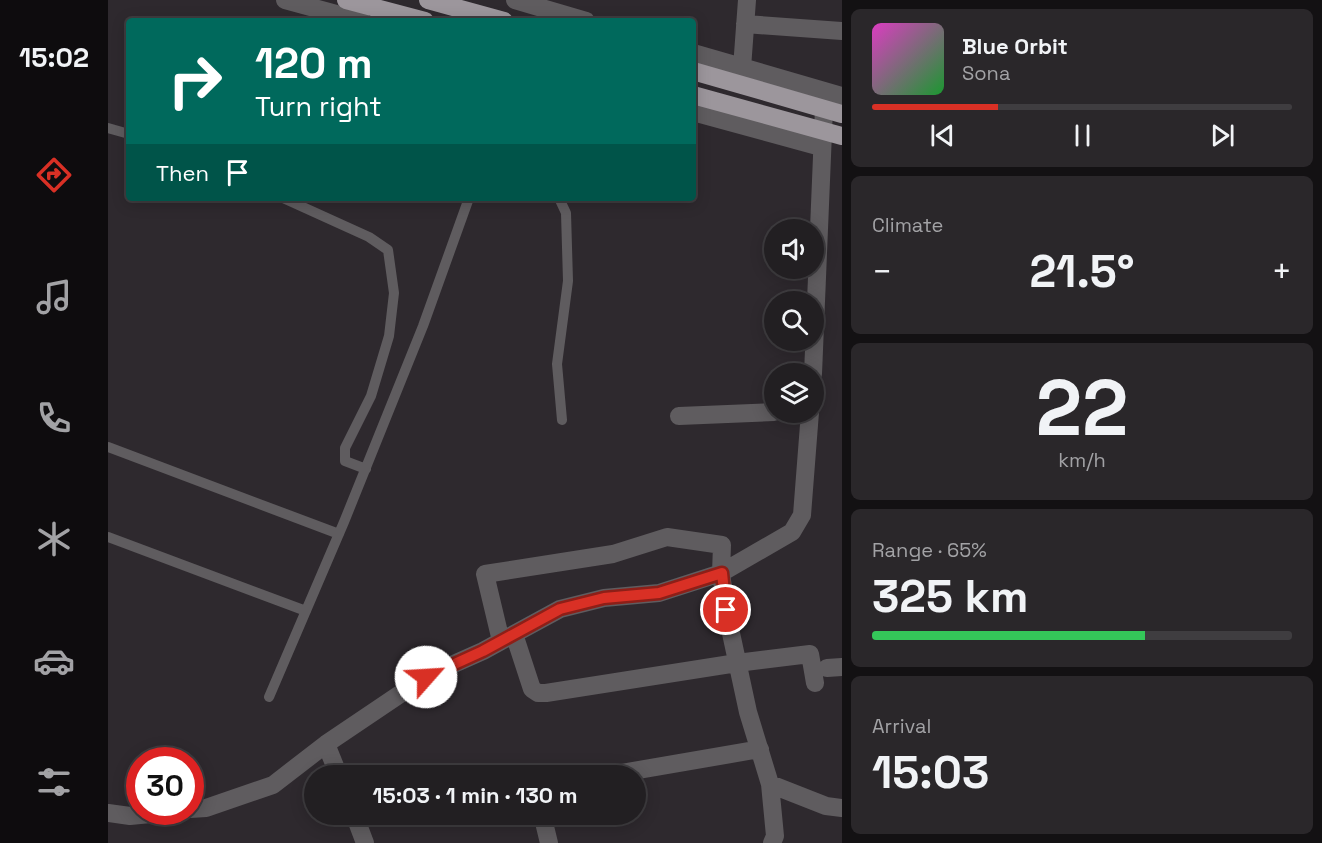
<!DOCTYPE html>
<meta charset="utf-8">
<style>
body{margin:0;font-family:"Space Grotesk",sans-serif;background:#2a272a;color:#f1f3f6;height:100vh;display:flex;flex-direction:column;font-size:22px;white-space:nowrap}
*{box-sizing:border-box;margin:0}
p{font-size:20px;color:#a2a2a5}
.icon{flex:none;width:33px;height:33px;fill:none;stroke:currentColor;stroke-width:2;stroke-linecap:round;stroke-linejoin:round}
.map{position:relative;flex:1;overflow:hidden}
.side{display:flex;flex-direction:column;gap:9px;padding:9px;background:#131113;width:480px}
.side>*{flex:none}
.top-card{position:absolute;left:18px;top:18px;width:570px;height:183px;border-radius:6px;box-shadow:0 3px 15px #0003,0 0 0 2px #3f3d40;background:#00695c;color:#fff;overflow:hidden}
.fabs{position:absolute;left:656px;top:219px;display:grid;gap:12px}
.fabs a{display:grid;place-items:center;width:60px;height:60px;border-radius:50%;background:#221f22;box-shadow:0 3px 15px #0003,0 0 0 2px #3f3d40;font-size:30px}
.speed{position:absolute;left:18px;top:747px;display:flex;gap:12px;font-size:30px;font-weight:700;text-align:center}
.speed>*{display:grid;place-content:center;width:78px;height:78px;border-radius:50%;background:#221f22;box-shadow:0 3px 15px #0003,0 0 0 2px #3f3d40;line-height:1}
.speed .limit{border:9px solid #d22;background:#fff;color:#111}
.pin{position:absolute;display:grid;place-items:center;width:51px;height:51px;color:#fff;margin:-26px;border:3px solid #fff;border-radius:50%;box-shadow:0 2px 6px #0007}
.me{position:absolute;width:66px;margin:-33px;rotate:64deg;stroke-linejoin:round;filter:drop-shadow(0 0 4px #0008)}
.turn{display:flex;align-items:center;gap:21px;height:126px;padding:0 30px;font-size:27px}
.turn .icon{width:78px;height:78px;stroke-width:2.5}
.turn b{display:block;font-size:42px;line-height:51px}
.then{display:flex;align-items:center;height:57px;padding:0 30px;background:#0003;gap:12px;font-size:22px}
.big{font-size:45px;font-weight:600;line-height:1.1}
.side .widget{flex:1;display:flex;flex-direction:column;justify-content:center;gap:9px;min-width:0;padding:0 21px;border-radius:9px;background:#2a272a}
.side .dial{align-items:center;gap:0}
.dial b{font-size:78px;line-height:1}
.song{display:flex;align-items:center;gap:18px}
.cover{width:72px;height:72px;border-radius:9px;background:linear-gradient(135deg,hsl(310 70% 55%),hsl(130 70% 35%))}
.played{height:6px;border-radius:3px;background:linear-gradient(90deg,#d93025 30%,#3f3d40 30%)}
.keys{display:flex;justify-content:space-around;direction:ltr}
.heat{display:flex;justify-content:space-between;align-items:center;font-size:33px;direction:ltr}
.charge{height:9px;border-radius:4px;background:linear-gradient(90deg,#34c759 65%,#3f3d40 0)}
.trip{position:absolute;left:196px;top:765px;width:342px;height:60px;border-radius:30px;background:#221f22;box-shadow:0 3px 15px #0003,0 0 0 2px #3f3d40;font-weight:600;line-height:60px;text-align:center}
main{display:flex;flex:1;min-height:0}
.tab-bar{display:flex;flex-direction:column;width:108px;justify-content:space-around;align-items:center;background:#0e0c0e;color:#a2a2a5}
.tab-bar .icon{width:42px;height:42px}
.tab-bar .current{color:#d93025}
.tab-bar b{font-size:27px;color:#f1f3f6}
.map>svg:first-child{display:block}
.lines{fill:none;stroke-linecap:round;stroke-linejoin:round}
.service{stroke:#5f5c5f;stroke-width:10}
.minor{stroke:#5f5c5f;stroke-width:18}
.trunk{stroke:#9c969c;stroke-width:18}
.route-casing{stroke:#8d1f18;stroke-width:15}
.route{stroke:#d93025;stroke-width:10}
</style>
<main>
<nav class="tab-bar">
<b>15:02</b>
<svg class="icon current" aria-label="directions" viewBox="0 0 24 24"><path d="M12 3l9 9-9 9-9-9zM9 14v-3h6M13 9l2 2-2 2"/></svg>
<svg class="icon" aria-label="music" viewBox="0 0 24 24"><path d="M9 18V5l10-2v13"/><circle cx="6" cy="18" r="3"/><circle cx="16" cy="16" r="3"/></svg>
<svg class="icon" aria-label="phone" viewBox="0 0 24 24"><path d="M5 4h4l2 5-3 2q2 4 5 5l2-3 5 2v4C11 20 4 13 5 4z"/></svg>
<svg class="icon" aria-label="climate" viewBox="0 0 24 24"><path d="M12 3v18M4 7l16 10M4 17L20 7"/></svg>
<svg class="icon" aria-label="car" viewBox="0 0 24 24"><path d="M5 17H2v-5l4-1 3-4h7l3 4 3 1v5h-3M9 17h6M6 11h13"/><circle cx="7" cy="17" r="2"/><circle cx="17" cy="17" r="2"/></svg>
<svg class="icon" aria-label="filters" viewBox="0 0 24 24"><path d="M4 7h16M4 17h16"/><circle cx="9" cy="7" r="2"/><circle cx="15" cy="17" r="2"/></svg>
</nav>
<div class="map">
<svg width="734" height="843" viewBox="0 0 734 843">
<rect width="100%" height="100%" fill="#2e292e"/>
<g class="lines">
<!-- service -->
<path class="service" d="M0,128l21,6
M175,198l86,39 19,13 6,43 -5,43 -18,60 -26,52v13l21,8
M451,198l7,15 2,68 -11,83 5,56
M0,447l231,87
M0,537l198,74
M161,697l75,-175 79,-196 46,-128"/>
<!-- minor -->
<path class="minor" d="M177,0l77,21
M407,0l71,21
M637,24l97,7
M585,53l149,43
M634,68l5,-68
M585,112l128,35
M705,374l11,-266
M702,412l-8,103 -10,17 -71,41 5,37 22,102 22,72 56,22 16,2
M571,416l95,-4
M406,634l18,55 6,4h8l191,-30 73,-9 5,29
M719,668l15,-1
M218,744l13,32
M496,776l156,-27
M662,784l5,52 -3,7
M82,809l16,-1 67,-23 53,-41 89,-60 23,-13 45,-20 77,-42 44,-11 55,-5 62,-20 1,-28 -55,-8 -54,17 -128,20 16,67
M0,813l22,3 41,-4
M246,814l11,29
M434,814l7,29"/>
<!-- trunk -->
<path class="trunk" d="M238,0l79,21
M320,0l76,21
M585,71l149,43
M585,95l149,41"/>
</g>
<g class="lines">
<!-- route casing -->
<g class="route-casing">
<path id="route" d="M318,677l57,-26 77,-42 44,-11 55,-5 63,-20 4,37"/>
</g>
<!-- route -->
<use href="#route" class="route"/>
</g>
</svg>
<div class="fabs">
<a><svg class="icon" aria-label="sound" viewBox="0 0 24 24"><path d="M4 9h4l5-4v14l-5-4H4zM17 9q2 3 0 6"/></svg></a>
<a><svg class="icon" aria-label="search" viewBox="0 0 24 24"><circle cx="10" cy="10" r="6"/><path d="M15 15l6 6"/></svg></a>
<a><svg class="icon" aria-label="layers" viewBox="0 0 24 24"><path d="M12 4l9 5-9 5-9-5zM3 14l9 5 9-5"/></svg></a>
</div>
<div class="speed"><div class="limit">30</div></div>
<div class="pin" style="left:618px;top:610px;background:#d93025"><svg class="icon" aria-label="arrive" viewBox="0 0 24 24"><path d="M6 21V4h12l-3 4 3 4H6"/></svg></div>
<svg class="me" style="left:318px;top:677px" viewBox="-20 -20 40 40"><circle r="19" fill="#fff"/><path d="M0-13L10 11 0 6-10 11z" fill="#d93025"/></svg>
<div class="trip">15:03 · 1 min · 130 m</div>
<div class="top-card">
<div class="turn"><svg class="icon" aria-label="right" viewBox="0 0 24 24"><path d="M7 20v-9h11M14 6l5 5-5 5"/></svg><div><b>120 m</b>Turn right</div></div>
<div class="then">Then<svg class="icon" aria-label="arrive" viewBox="0 0 24 24"><path d="M6 21V4h12l-3 4 3 4H6"/></svg></div>
</div>
</div>
<section class="side">
<div class="widget">
<div class="song"><i class="cover"></i><div><b>Blue Orbit</b><p>Sona</p></div></div>
<div class="played"></div>
<div class="keys"><svg class="icon" aria-label="previous" viewBox="0 0 24 24"><path d="M18 5L8 12l10 7zM5 5v14"/></svg><svg class="icon" aria-label="pause" viewBox="0 0 24 24"><path d="M8 5v14M16 5v14"/></svg><svg class="icon" aria-label="next" viewBox="0 0 24 24"><path d="M6 5l10 7-10 7zM19 5v14"/></svg></div>
</div>
<div class="widget"><p>Climate</p>
<div class="heat"><a>−</a><b class="big">21.5°</b><a>+</a></div>
</div>
<div class="widget dial"><b>22</b><p>km/h</p></div>
<div class="widget"><p>Range · 65%</p><b class="big">325 km</b><div class="charge"></div></div>
<div class="widget"><p>Arrival</p><b class="big">15:03</b></div>
</section>
</main>
